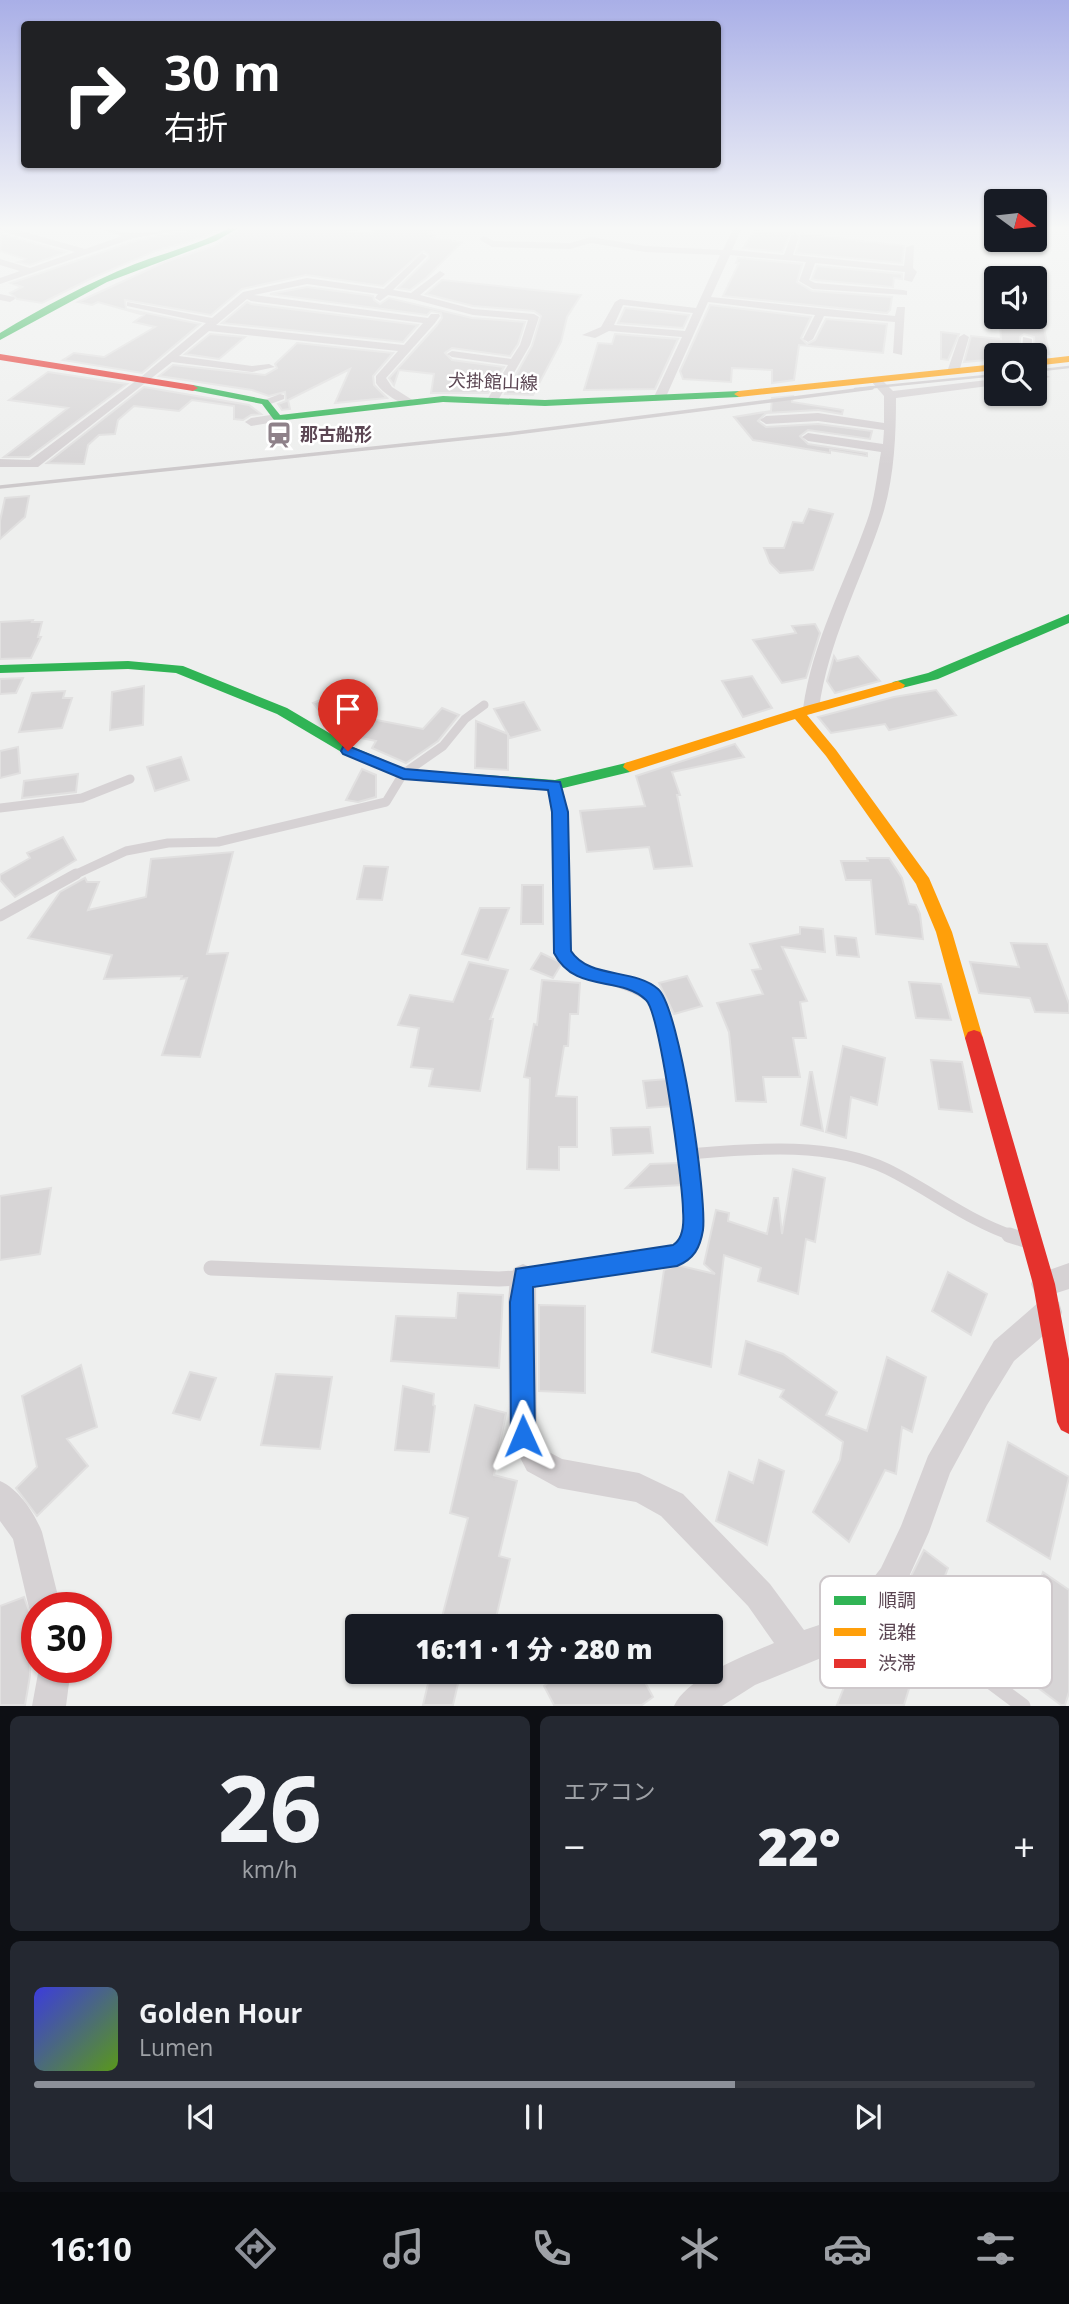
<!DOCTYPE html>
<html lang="ja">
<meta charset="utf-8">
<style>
body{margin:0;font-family:"Open Sans","Noto Sans JP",sans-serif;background:#242831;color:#f1f3f6;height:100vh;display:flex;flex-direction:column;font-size:26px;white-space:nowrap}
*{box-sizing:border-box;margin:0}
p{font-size:23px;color:#9ea1a6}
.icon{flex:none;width:38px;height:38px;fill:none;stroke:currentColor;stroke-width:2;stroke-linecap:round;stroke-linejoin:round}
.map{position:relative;height:1706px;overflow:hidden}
.details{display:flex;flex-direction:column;gap:10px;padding:10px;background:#0d0f14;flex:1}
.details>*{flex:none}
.banner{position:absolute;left:21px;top:21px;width:700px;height:147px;border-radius:7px;box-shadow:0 2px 5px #0004;background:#202124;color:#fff;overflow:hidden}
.needle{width:46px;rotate:105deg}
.tools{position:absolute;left:984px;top:189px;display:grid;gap:14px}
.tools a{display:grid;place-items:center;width:63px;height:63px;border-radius:7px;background:#171b24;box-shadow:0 2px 5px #0004;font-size:35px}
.speed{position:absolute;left:21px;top:1592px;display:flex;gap:14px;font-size:35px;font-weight:700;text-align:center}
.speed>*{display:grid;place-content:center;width:91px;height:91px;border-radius:50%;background:#171b24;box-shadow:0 2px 5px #0004;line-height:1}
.speed .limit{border:10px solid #d22;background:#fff;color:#111}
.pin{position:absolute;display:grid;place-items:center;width:60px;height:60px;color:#fff;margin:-72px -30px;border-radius:50% 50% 50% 0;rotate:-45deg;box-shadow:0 0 7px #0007}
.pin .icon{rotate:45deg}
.me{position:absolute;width:77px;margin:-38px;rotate:359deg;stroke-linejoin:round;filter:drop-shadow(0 0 5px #0008)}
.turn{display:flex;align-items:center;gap:24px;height:147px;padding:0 28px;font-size:32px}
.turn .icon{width:91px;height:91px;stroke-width:2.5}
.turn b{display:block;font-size:49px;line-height:60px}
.big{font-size:52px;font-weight:800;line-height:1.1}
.details .card{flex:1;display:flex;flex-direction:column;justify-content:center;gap:10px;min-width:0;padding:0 24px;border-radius:10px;background:#242831}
.details .dial{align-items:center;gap:0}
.dial b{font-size:91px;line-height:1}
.song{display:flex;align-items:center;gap:21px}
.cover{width:84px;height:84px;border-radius:10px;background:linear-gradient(135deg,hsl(240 70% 55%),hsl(90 70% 35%))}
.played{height:7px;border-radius:4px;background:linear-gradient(90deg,#8c9099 70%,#363941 70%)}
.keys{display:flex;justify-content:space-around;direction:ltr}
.heat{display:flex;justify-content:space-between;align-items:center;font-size:38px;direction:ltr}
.details .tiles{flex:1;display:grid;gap:10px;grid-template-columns:1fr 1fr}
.card:last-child{grid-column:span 2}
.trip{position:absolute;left:345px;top:1614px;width:378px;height:70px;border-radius:7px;background:#171b24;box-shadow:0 2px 5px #0004;font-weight:800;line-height:70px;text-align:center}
.tab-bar{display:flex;height:112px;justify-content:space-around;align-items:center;background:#090b0e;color:#9ea1a6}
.tab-bar .icon{width:49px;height:49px}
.tab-bar .selected{color:#8c9099}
.tab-bar b{font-size:32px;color:#f1f3f6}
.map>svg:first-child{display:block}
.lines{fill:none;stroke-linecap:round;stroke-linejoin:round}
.stream{stroke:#eca8e6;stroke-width:3.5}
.canal{fill:#eca8e6;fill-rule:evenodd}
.building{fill:#d7d5d6;stroke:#e1e0e0;stroke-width:2}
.lane-far2{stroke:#d6d2d4;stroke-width:9}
.lane-far1{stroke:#d6d2d4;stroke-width:11}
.lane{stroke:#d6d2d4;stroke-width:15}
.street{fill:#d6d2d4;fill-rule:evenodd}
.fast{fill:#30b455;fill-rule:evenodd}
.slow{fill:#ff9f0a;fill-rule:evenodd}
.jam{fill:#e5322d;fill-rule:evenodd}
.rail-far1{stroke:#cdc9cb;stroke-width:2.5}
.rail{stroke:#cdc9cb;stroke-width:3.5}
.route{fill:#1a73e8;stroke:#114b97;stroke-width:2}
.labels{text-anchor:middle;stroke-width:5;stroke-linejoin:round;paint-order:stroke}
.far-street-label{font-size:18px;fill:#5b4653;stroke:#fff}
.far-poi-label{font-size:18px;font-weight:bold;fill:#5b4653;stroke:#fff;text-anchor:start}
.key{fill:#fff;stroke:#cec8cb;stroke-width:2}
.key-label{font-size:19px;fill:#5b4653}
</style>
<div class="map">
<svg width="1069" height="1706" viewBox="0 0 1069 1706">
<rect width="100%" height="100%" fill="#eeefee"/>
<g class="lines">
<!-- stream -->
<path class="stream" d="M1056,227l13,2"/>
<!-- canal -->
<path class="canal" d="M0,227h21l-6,3 -15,1z"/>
</g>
<!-- building -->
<path class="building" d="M203,227h20l-19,10 -49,14 -63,27 -50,25 -25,-4 -7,-6 12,-6 -11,-4 124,-42z
M244,227h65l62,6 5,-4 18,-2 37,4 -3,3 7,1 -4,3 31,4 -36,36 -16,12 -12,-2 31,-30 -1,-4 -5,-3 -40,35 -77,-11 -64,14 -31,26 -86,-15 1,9 74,15 -58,49 -79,-13 11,-7 30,4 51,-30 -21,-5 10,-7 -46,-13 -6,3 -14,-3 87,-40 49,-16z
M754,231l21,2h16l-9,19 -39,-4z
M2,233l1,2 63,17 -36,13 -12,-3 7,-3 -25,-8z
M801,234l103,12 -2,17 -106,-10z
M738,258l64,6 -5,18 15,9 80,6 -2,13 -3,3 -164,-17 16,-33h-3z
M817,266l85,8v5l-8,-1 -1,9 -77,-7 -4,-1z
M442,280l139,15 -14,22 -6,25 -28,53 -28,-1 27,-48 9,-30 -7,-5 -61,-5 -47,-12z
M307,287l66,9 1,4 6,4 9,-6 83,20 53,4 -7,22 -8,12 -58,-8 -7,5 7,7 52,7 -16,26h-57l3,-19 -35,-4 -5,15 -5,-7 48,-53 5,-7 -1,-5 -10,-2 -4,4 -157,-21z
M247,302l4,2 167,21 -15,17 -181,-19z
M710,305l101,12 -10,21 6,6 8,-4 11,-21 61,5 -4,29 -84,-8 -5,35 -22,3v-13l-40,-2 -1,14 -48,-3 -3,-8z
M625,308l64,7 -6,13 -65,-5z
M1007,317l36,5 6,32 -14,1 -1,-18 -10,-3 -4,3v18h-32l-2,5 -22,2 7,-26 30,3 -1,-13 8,1z
M941,332l18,2 -11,26 -7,-1z
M210,334l35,3 -26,22 -34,-5z
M615,334l63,5 -23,50 -71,1 14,-47 14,1z
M297,343l96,10 -20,23 1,9 13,13 -52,5 15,-34 -62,31 2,9 -8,1 -4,-6 8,-3 -1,-9 -16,4 -17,-6 -93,-14 14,-11 92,10 12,-7 -2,-4z
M48,372l79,12 -98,73h-25l64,-49 -59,-8z
M144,387l105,18 12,9 -10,1 -8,5 -9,-1v-13l-42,-6 -13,11 -45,-5 -16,14 -3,14 -16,1 -11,10 -4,19 -37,-1z
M793,396l-1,6 51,8 -1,4 -24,-4 -52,3 -8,8 8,6 52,-3 54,7 -2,8 -62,-9 -8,6 8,8 59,9v3l-37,-6v3l-77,-13 -19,-23 37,-6 1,-13z
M29,496l-4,21 -25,22v-18l5,-23z
M809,509l24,5 -20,56 -33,3 -10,-10 -6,-15h20l9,-26 10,1z
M33,620l-1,2h10l-4,15h3l-10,21 -31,1v-37z
M815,624l5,9 -14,45 -24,5 -29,-43 43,-7 -4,-7z
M834,656l3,5 21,-5 22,25 -45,12 -8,-12z
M752,676l20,32 -29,9 -21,-36z
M23,678l-7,15 -16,1v-15z
M144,686l-1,39 -33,5 2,-38z
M936,690l20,25 -67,15 -4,-6 -54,9 -13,-16 76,-20z
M65,691l-2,7h9l-10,30 -43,4 13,-39z
M338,693l18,23 67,13 19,-21 17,7 -21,26 -32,22 -34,-15 4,-7 -30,-6 -14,-8 -19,-24z
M524,702l16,28 -30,8 -16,-29z
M476,721l32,13v36l-33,-2z
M735,744l9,13 -72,15 8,23h-3l15,71 -38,3 -5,-22 -62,5 -7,-41 65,-5 -9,-30z
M18,747l2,26 -20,5v-27z
M181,757l8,23 -34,11 -8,-24z
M362,769l14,6v22l-18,5 -12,-2z
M78,774l-2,18 -54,6 2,-17z
M63,837l13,23 -61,37 -15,-17v-5l30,-17 -3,-5z
M233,852l-26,102 21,-1 -28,104 -38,-2 25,-77 -6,1 1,-3 -78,3 8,-24 -84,-17 32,-46 25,-14 2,4h12l-11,28 58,-13 5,-38z
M867,858h22l13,20 7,26 7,1 4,9 3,25 -47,-5 -5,-54h-25l-5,-19h27z
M364,866l24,1 -6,33 -25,-1z
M522,885h21v39h-22z
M480,908h29l-21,52 -26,-6z
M800,927l23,2 2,23 -43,-5 25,54 -7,1 6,36h-13l7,39h-37l3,25 -30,-1 -7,-69 -12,-29 46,-9 -11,-24 9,-1 -11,-25 50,-10z
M835,936l21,2 3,19 -22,-2z
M1011,943l36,1 22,60v9l-34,-1 -5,-14 -51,-5 -9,-31 49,5z
M541,953l21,10 -9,15 -22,-9z
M469,962l39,8 -18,49h3l-13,72 -51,-5 4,-17 -22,-2 8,-39 -21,-3 12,-30 43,7z
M687,976l15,30 -28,8 -15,-31z
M542,980l38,3 -2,31h-8l-2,32h-4l-8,50 21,1v50h-18v23l-32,-1 3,-91 -6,-1 10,-53 3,1z
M909,982l32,2 10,36 -35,-2z
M843,1046l42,12 -8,47 -26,-8 -5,41 -20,-6z
M931,1060l31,2 10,50 -33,-3z
M810,1072h2l11,59 -22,-6z
M668,1079l5,27 -26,2 -4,-27z
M650,1127l3,26 -40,2 -2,-27z
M680,1163l3,22 -57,3 24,-24z
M793,1169l32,9 -10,64 -9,-3 -8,55 -40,-13 3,-13 -37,-13 -13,112 -59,-15 12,-82 13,-5 38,9 -11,-10 12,-54 13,3 -1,8 39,13 7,-36h4l4,36z
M51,1188l-11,66 -40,6v-64z
M948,1272l39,22 -16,41 -39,-24z
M458,1293l45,2 -4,73 -108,-7 5,-45 60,2z
M539,1305l46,1v87l-46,-2z
M746,1341l37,13 54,38 -11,23 41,16 20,-74 39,20 -14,55 -10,-5 -6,47 -11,-4 -36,72 -36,-30 27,-52 3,-18 -63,-45 4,-7 -45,-16z
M81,1365l16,62 -30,12 21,27 -51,50 -21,-28 21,-21 -15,-71z
M190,1372l26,6 -16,42 -27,-7z
M276,1374l56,3 -12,72 -59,-4z
M403,1386l31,8 -1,11 2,1 -6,46 -34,-2z
M475,1405l31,8 -12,62 23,6 -18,75 11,3 -16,67h-24l-28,-9 26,-99 -18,-5z
M1008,1442l61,35 -19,82 -63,-38z
M759,1460l25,11 -17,74 -51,-24 13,-49 24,11z
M924,1550l24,18 -21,54 -28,-22z
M1043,1572l26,18v102l-4,13h-4l-68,-51 20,-60 18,14z
M24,1597l7,19 -1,60 -5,29h-25v-99z
M870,1638l44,34 -10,33h-67l24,-61z
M431,1671h30l-8,34h-30z
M563,1671h76l14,26 -11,8h-88l-10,-19z"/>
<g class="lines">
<!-- lane-far2 -->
<path class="lane-far2" d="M555,785l5,27 1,64
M0,808l82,-10 48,-19
M72,876l54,-25 42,-8 50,-1 168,-40 17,-28 40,-28 22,-27 19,-14"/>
<!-- lane-far1 -->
<path class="lane-far1" d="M561,874l1,78c27,31 70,25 98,53 15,60 41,172 31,231
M0,916l76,-42
M687,1154c64,-5 140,-13 200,15 43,21 81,52 127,67"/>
<!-- lane -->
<path class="lane" d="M1009,1235l16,5
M211,1268l288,11 52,-3 116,-17 19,-9 5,-15
M881,1600l142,106"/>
<!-- street -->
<path class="street" d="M7,227l78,22 37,-13 -28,-9c13,0 25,6 38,6 22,1 45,-7 67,-6l-65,11 -134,46v-6l20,-7 -20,-6v-6l30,9 45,-16 -71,-20 -1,-2z
M734,227h8l-10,23 52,5 7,-19 4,-3 4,3 -6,19 111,11 2,-19 8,-2 -1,23 4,4 -5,10 -8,-2 1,-8 -90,-9 -6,17 6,3 88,7 4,1v4l-94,-6 -14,-8 7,-19 -76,-7 -19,42 184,19 2,-9h8l-3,48 -9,-2 2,-31 -71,-6 -11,23 -5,3 -5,-3 12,-24 -107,-13 -43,97 -10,2 -2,-2 29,-62 -73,-6 -14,7 -13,-3 19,-8 14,-25 5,-3 76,9 24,-53 -75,-3 -54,-9 -21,6 -78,-2 -13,-8 5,-3 10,5 76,2 21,-6 54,9 78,4zM623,305l70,8 -8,18 -71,-6z
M422,253l5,3 -34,34 18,3 29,-22 5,3 -2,2 -23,19 53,14 61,5 5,3 -9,28 -33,57 -10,-2 21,-35 -56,-8 -5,-3 5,-3 59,8 9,-14 8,-25 -55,-5 -61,-16 -24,-4 -8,6 -5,-3 3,-4 -71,-10 -53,11 174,23 3,-4h8l1,2 -5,7 -49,55 6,9 22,14v4c-12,1 -31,-11 -38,-22v-7l22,-25 -189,-20 -30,25 73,10 17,-2 6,3 -23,5 -80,-10 -134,105h-38v-8l30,1 111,-83 65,-54 -79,-17v-4l85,16 31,-26 64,-14 77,11zM247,299l4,2 172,22 -19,22 -188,-20z
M0,294l14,3 1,2 -5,3 -10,-2z
M964,334l5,3 -10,35 -10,2 -2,-2 12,-35z
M1023,337l9,2v16h-10z
M1034,375l10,-1 6,3 -16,4z
M873,379h8l12,12 103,-12v6l-100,13c0,40 -2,84 -15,122 -21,63 -53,122 -62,189l-8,5 -8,-5c9,-67 42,-126 64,-188 8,-22 10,-47 14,-69l-73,-11 -6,-4 6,-4 75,11 1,-14 -66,-9 -52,3 -6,-4 6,-4 52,-3 66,10v-27l-13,-15z
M280,394l4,1v4l-19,7 -6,-4z
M277,414l4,1v6l-30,5 -6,-4 6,-4z
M1069,1263v26l-25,8 -9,-4 -4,-9 4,-9z
M523,1264l9,4 4,9 1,156 10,18 15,8 77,14 44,21 87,90 34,46 39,-13 38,-49 20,-42 27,-70 66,-115 45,-39 10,-3 10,3 3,10 -3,10 -45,39 -27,44 -37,68 -21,59 -26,58 -38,50 -110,45 -33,21h-48c12,-28 72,-51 100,-63l-26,-37 -87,-90 -25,-14 -78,-14 -31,-17 -18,-35 -1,-134 2,-25 4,-9z
M0,1481c19,8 35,33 42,51l19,76h-24v13l-8,-13 -16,-69 -13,-18z
M39,1668h32l-5,38h-34z"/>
<!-- fast -->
<path class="fast" d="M0,227h6l-6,2z
M231,227h9l-24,14 -109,41 -107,58v-7c43,-26 88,-50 135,-69 32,-12 66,-20 96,-37z
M193,385l75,15 12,15 163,-19 102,4 194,-9 5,3 -5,3 -194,9 -102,-4 -166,19 -3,-1 -12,-16 -72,-14v-4z
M1069,614v9l-131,56 -40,10 -7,-4 2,-3 35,-9z
M128,661l55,5 104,42 66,39 52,22 150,11 75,-18 7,5 -7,5 -75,18 -152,-11 -60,-26 -66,-39 -101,-41 -48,-4 -128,4v-8z"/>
<!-- slow -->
<path class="slow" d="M1069,356v6l-35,4v-6z
M996,364v6l-257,27 -5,-3 5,-3z
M898,681l7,4 -2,3 -96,27 29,35 93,128 23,54 31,106 -3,6 -6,2 -6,-2 -3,-6 -29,-106 -20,-48 -90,-128 -31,-37 -165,53 -7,-5 2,-4 181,-57z"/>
<!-- jam -->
<path class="jam" d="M0,354l193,31 5,3 -5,3 -193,-31z
M974,1030l6,2 3,6 72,246 14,75v75l-8,-4 -4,-8 -24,-138 -68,-246 3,-6z"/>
<!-- rail-far1 -->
<path class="rail-far1" d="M1034,371l35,-4
M855,389l141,-14"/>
<!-- rail -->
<path class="rail" d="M0,487l508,-53 364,-46"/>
</g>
<!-- sky -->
<linearGradient id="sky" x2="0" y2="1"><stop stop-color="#a9afe7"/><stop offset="0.49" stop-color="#f7f8f7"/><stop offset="1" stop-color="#f7f8f7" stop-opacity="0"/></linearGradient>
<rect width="1069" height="466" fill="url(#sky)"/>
<!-- route -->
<path class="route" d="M348,746l57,23 155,13 8,30 3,139c18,28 63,17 87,38 22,19 49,208 45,241 -3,18 -9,29 -26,36l-144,21 2,149 -3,8 -9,4 -8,-4 -4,-8 -1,-134 6,-33 157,-24c10,-6 11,-22 10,-34 0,-27 -23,-198 -37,-211 -26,-25 -71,-6 -92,-47l-2,-141 -4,-22 -145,-11 -60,-25 -2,-3 2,-4z"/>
<!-- icons -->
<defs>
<g id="station-bare" transform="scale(2.1)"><path d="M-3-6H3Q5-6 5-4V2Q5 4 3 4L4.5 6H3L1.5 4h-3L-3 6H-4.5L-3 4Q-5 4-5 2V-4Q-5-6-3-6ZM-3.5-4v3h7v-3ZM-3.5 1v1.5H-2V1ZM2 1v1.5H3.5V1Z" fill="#8e8189" stroke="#fff" stroke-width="2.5" paint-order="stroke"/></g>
</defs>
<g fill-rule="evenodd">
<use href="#station-bare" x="279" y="435"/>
</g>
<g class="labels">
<!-- far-street labels -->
<g class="far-street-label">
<text transform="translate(493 382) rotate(2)" y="6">犬掛館山線</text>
</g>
<!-- far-poi labels -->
<g class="far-poi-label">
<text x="300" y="441">那古船形</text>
</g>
</g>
<!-- legend -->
<rect x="820" y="1576" width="232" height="112" rx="10" class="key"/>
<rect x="834" y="1596" width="32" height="9" fill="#30b455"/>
<rect x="834" y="1628" width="32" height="8" fill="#ff9f0a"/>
<rect x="834" y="1659" width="32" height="9" fill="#e5322d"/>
<g class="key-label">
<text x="878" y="1607">順調</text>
<text x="878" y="1639">混雑</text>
<text x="878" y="1670">渋滞</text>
</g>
</svg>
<div class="tools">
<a><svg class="needle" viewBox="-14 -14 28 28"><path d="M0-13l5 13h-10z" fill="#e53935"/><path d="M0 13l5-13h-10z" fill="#9ea1a6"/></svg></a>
<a><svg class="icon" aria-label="sound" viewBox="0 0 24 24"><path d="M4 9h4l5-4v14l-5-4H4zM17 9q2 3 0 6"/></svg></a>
<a><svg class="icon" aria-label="search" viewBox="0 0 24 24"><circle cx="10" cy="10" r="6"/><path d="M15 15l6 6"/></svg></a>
</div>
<div class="speed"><div class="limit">30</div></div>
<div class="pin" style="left:348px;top:751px;background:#d93025"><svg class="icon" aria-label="arrive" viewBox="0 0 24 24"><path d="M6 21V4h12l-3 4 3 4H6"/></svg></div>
<svg class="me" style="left:523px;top:1436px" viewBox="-20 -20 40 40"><path d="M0-17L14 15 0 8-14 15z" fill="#1a73e8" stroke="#fff" stroke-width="4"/></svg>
<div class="trip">16:11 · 1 分 · 280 m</div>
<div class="banner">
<div class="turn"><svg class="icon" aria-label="right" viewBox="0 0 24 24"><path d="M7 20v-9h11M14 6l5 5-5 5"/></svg><div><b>30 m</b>右折</div></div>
</div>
</div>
<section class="details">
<div class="tiles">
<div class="card dial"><b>26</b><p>km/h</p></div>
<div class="card"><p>エアコン</p>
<div class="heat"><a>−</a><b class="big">22°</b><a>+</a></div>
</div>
<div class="card">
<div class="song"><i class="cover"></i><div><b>Golden Hour</b><p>Lumen</p></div></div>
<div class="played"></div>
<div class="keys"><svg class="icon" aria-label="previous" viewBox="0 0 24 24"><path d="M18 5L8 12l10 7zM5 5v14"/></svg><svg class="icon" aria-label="pause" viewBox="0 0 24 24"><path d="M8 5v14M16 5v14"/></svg><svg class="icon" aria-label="next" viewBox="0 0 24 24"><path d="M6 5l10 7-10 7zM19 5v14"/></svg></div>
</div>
</div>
</section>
<nav class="tab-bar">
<b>16:10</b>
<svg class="icon selected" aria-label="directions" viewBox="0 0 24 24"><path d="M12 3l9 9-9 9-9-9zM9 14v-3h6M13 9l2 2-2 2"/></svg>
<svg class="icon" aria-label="music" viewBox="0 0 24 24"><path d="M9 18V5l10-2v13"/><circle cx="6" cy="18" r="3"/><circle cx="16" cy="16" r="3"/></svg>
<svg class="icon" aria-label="phone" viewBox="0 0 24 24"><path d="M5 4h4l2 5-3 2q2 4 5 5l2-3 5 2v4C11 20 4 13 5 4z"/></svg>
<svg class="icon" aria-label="climate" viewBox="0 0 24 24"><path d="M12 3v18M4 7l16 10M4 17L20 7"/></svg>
<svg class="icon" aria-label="car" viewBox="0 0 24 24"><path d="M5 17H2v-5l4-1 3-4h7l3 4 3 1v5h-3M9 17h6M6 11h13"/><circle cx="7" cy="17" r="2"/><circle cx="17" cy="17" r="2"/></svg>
<svg class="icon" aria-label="filters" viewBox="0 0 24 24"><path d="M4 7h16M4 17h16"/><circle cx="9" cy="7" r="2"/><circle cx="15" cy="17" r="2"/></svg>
</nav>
